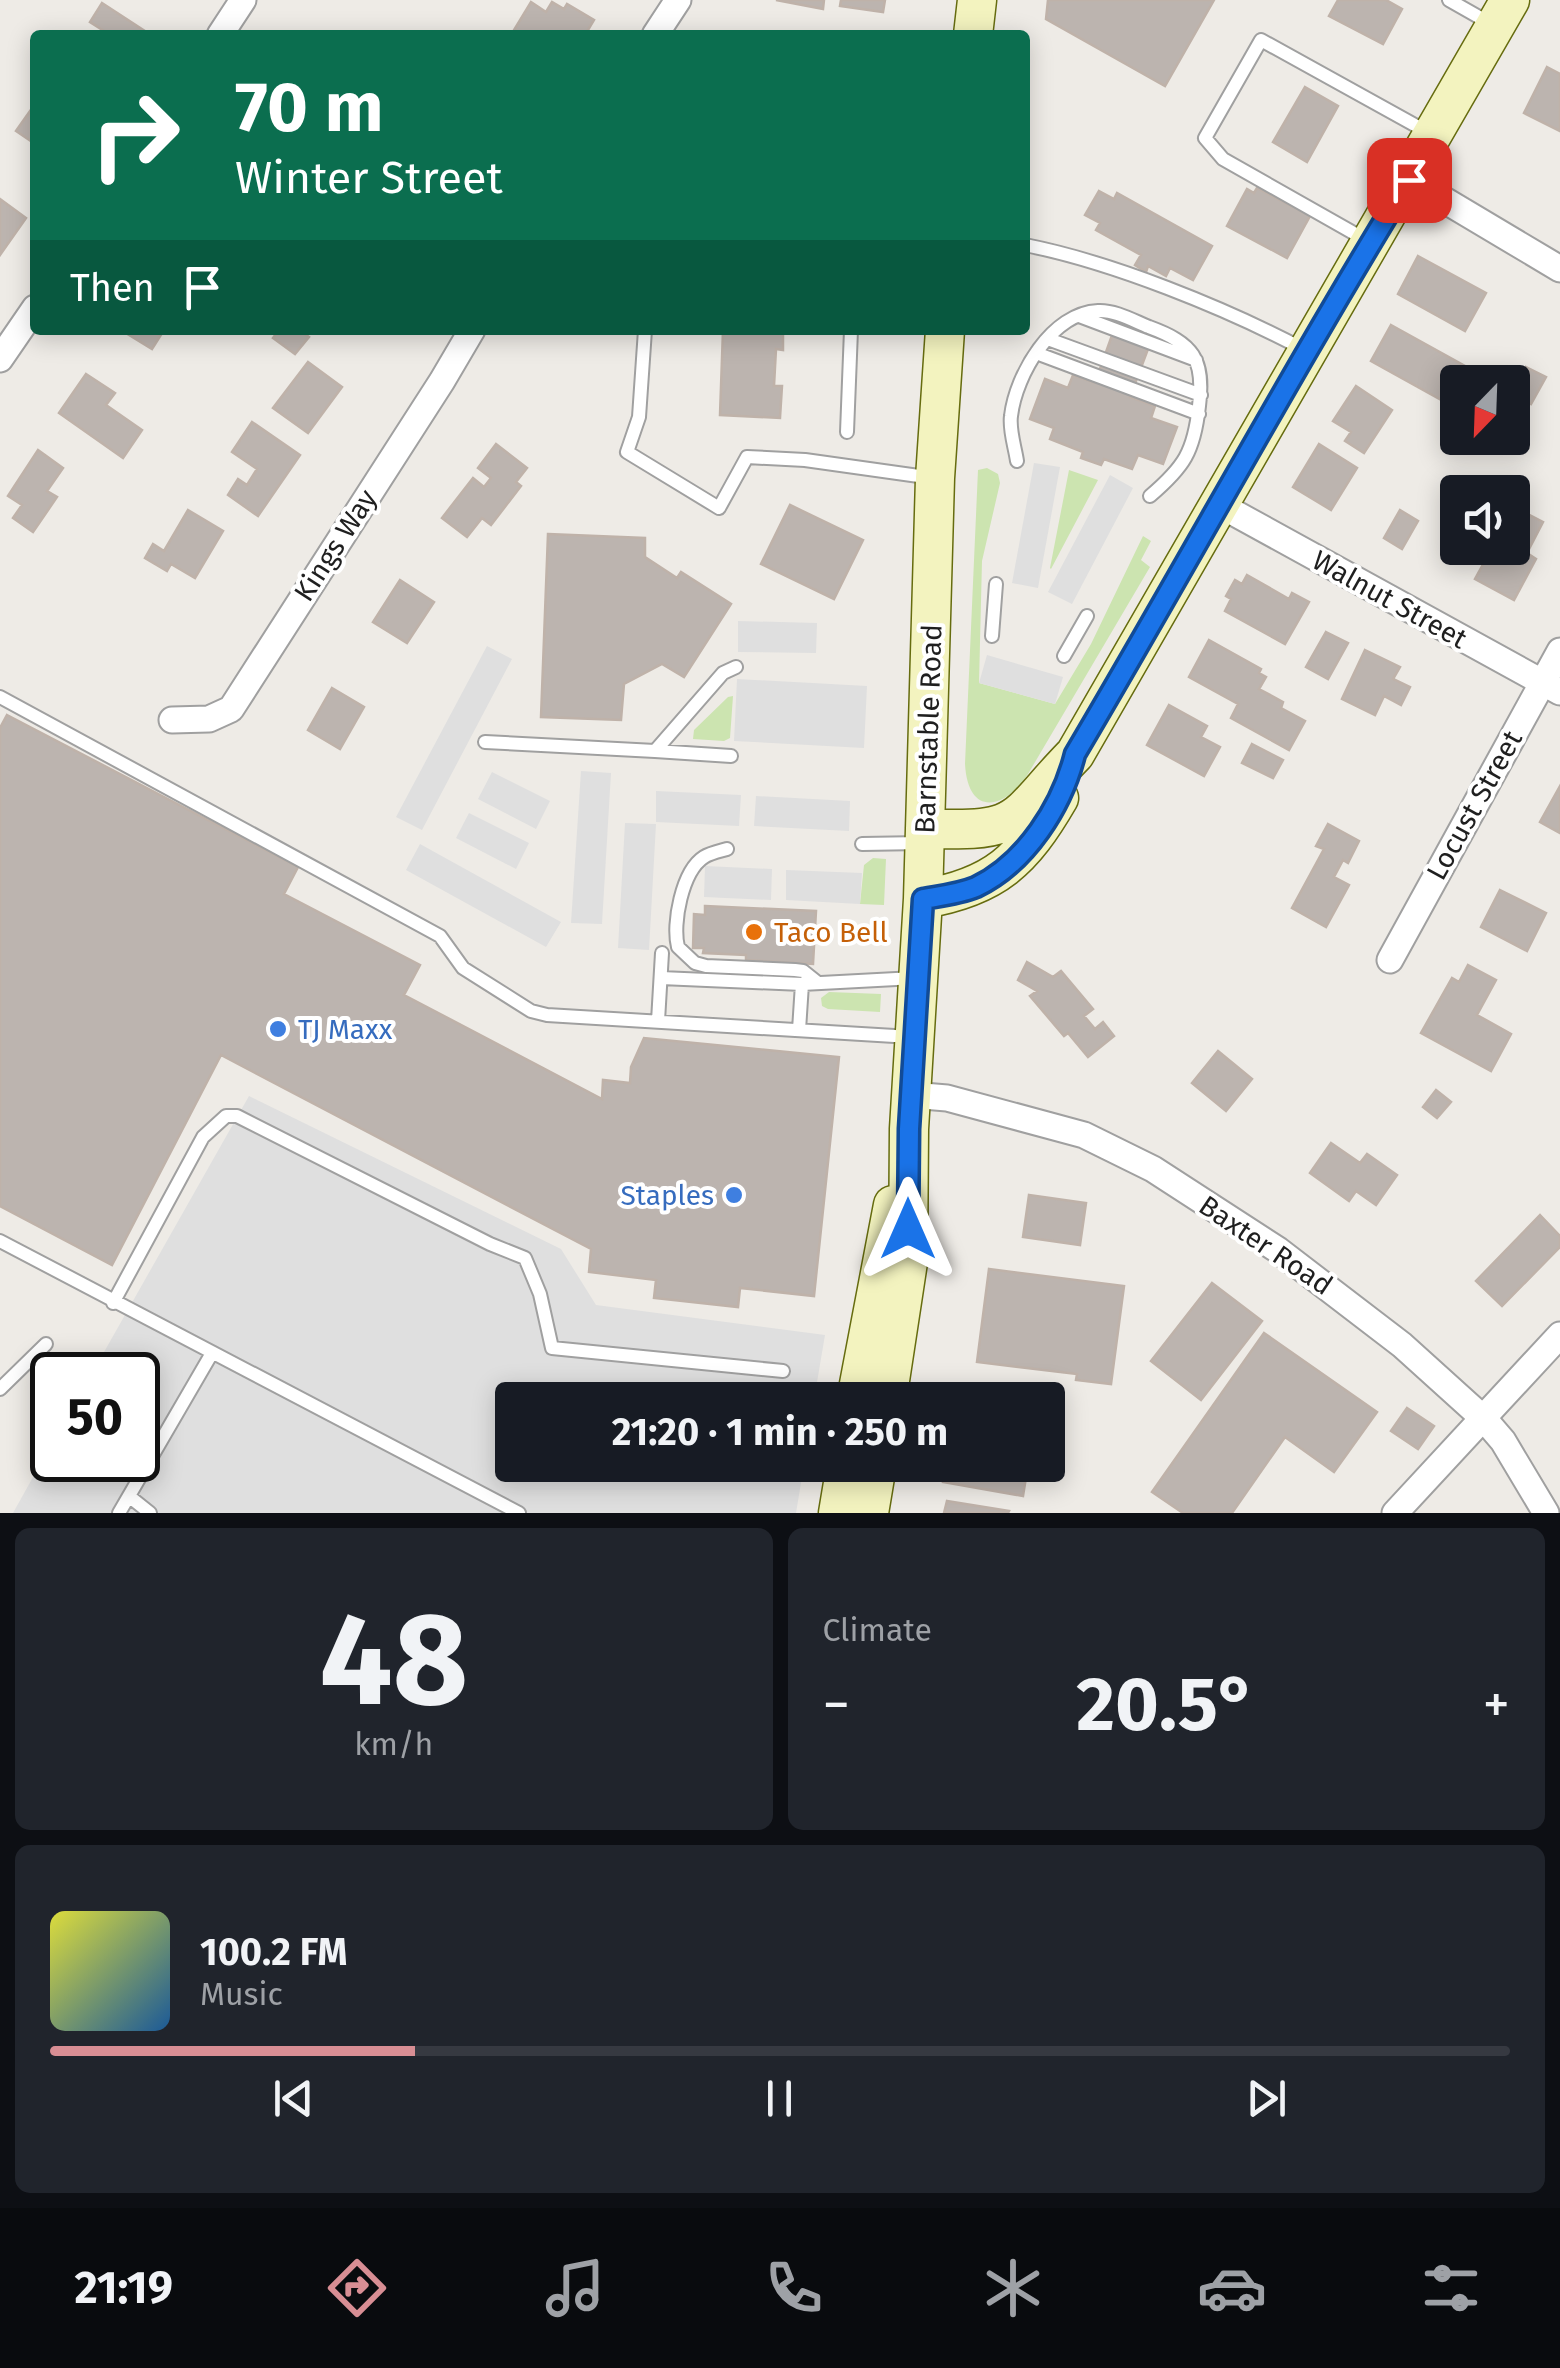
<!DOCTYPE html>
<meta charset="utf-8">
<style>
body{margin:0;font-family:"Fira Sans",sans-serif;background:#20242c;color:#f1f3f6;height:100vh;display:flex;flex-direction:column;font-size:38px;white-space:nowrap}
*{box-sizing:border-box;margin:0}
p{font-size:32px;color:#9ea1a6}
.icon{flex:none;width:55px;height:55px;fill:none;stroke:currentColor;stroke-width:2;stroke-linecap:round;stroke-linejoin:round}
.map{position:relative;height:1513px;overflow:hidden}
.sheet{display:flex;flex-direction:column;gap:15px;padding:15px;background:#0d0f14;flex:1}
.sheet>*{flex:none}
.guide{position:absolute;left:30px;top:30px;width:1000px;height:305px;border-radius:10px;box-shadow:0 5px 25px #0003;background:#0b6e4f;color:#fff;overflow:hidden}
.needle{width:65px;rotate:203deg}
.buttons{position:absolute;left:1440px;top:365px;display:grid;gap:20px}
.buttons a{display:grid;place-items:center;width:90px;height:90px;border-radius:10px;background:#171b24;box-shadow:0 5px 25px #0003;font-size:50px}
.speed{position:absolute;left:30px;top:1352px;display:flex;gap:20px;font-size:50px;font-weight:700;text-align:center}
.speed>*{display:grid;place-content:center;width:130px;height:130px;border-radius:50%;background:#171b24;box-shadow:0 5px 25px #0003;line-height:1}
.speed .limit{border:5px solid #111;border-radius:15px;background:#fff;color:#111}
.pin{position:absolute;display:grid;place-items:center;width:85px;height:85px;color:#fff;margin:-42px;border-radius:20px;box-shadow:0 5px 15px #0006}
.me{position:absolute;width:110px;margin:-55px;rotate:0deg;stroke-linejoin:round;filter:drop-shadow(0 0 8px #0008)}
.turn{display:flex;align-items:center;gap:35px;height:210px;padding:0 40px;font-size:45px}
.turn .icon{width:130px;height:130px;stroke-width:2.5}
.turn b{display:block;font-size:70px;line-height:85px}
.then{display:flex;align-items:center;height:95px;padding:0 40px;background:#0003;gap:20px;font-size:38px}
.big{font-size:75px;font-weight:700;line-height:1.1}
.sheet .tile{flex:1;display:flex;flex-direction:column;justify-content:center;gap:15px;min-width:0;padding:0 35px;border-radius:15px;background:#20242c}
.sheet .dial{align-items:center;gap:0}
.dial b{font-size:130px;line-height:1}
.song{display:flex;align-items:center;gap:30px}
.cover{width:120px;height:120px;border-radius:15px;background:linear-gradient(135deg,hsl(60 70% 55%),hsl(210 70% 35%))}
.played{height:10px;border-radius:5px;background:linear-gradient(90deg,#d88e94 25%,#363941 25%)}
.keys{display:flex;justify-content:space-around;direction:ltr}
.heat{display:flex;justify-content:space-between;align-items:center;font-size:55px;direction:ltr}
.sheet .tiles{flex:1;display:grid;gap:15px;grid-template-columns:1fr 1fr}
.tile:last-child{grid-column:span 2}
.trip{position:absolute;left:495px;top:1382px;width:570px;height:100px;border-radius:10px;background:#171b24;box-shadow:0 5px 25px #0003;font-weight:700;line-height:100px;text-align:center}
.tab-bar{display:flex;height:160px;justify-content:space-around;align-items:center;background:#090b0e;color:#9ea1a6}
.tab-bar .icon{width:70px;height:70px}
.tab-bar .current{color:#d88e94}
.tab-bar b{font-size:45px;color:#f1f3f6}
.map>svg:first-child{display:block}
.grass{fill:#cce4b0}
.parking{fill:#dfdfdf}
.building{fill:#bcb4af;stroke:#bfb2a9;stroke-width:2.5}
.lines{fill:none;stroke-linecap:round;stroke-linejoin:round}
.lane-casing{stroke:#a0a0a0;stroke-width:16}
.street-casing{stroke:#a0a0a0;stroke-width:29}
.secondary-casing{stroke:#666c0f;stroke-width:41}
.lane{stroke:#fff;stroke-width:12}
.street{stroke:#fff;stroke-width:25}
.secondary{stroke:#f3f3bf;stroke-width:38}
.route-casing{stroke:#114b97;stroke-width:25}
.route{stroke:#1a73e8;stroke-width:18}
.food-dot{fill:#e8710a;stroke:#fff;stroke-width:4}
.shop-dot{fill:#3f7fe0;stroke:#fff;stroke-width:4}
.labels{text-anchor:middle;stroke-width:8;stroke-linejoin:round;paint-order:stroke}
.street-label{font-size:28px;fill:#1f1f1f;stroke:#fff}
.food-label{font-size:28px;fill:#c56008;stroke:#fff;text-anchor:start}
.shop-label{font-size:28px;fill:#366cbe;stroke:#fff;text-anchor:start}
</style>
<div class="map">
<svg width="1560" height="1513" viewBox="0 0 1560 1513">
<rect width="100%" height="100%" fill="#eeebe6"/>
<!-- grass -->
<path class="grass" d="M987,468l11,6 2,9 -18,78 -3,122 76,21 36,-60 52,-108 8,5 -10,19 9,7 -122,207c-24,36 -60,43 -63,-10l13,-294z
M1069,470l29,10 -47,89 -1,-1z
M733,696l-3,42 -6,3 -31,-2 1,-9 34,-33z
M873,858l13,1 -2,46 -24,-1 4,-39z
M829,992l52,2 -1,18 -52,-3 -6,-3 -1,-8z"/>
<!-- parking -->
<path class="parking" d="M1034,463l26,4 -22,121 -26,-5z
M1110,475l23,13 -61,116 -24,-12z
M738,621l79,2 -1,30 -78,-1z
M487,646l25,13 -90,171 -26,-13z
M987,655l76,22 -8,27 -76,-21z
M737,679l130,7 -3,62 -130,-7z
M581,771l30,2 -9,151 -31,-1z
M492,772l58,29 -14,28 -58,-30z
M656,791l85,4 -2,31 -83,-4z
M756,796l94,5 -1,30 -95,-5z
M469,813l60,30 -13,26 -60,-31z
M625,823l31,1 -7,126 -31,-2z
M420,844l141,78 -15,25 -140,-77z
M705,866l67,3 -1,31 -67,-3z
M786,870l76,3 -2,31 -74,-4z
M249,1096l312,153 35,56 229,30 -11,65h-302v65h292l-8,48h-783l39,-70v17h86v-85h-47z"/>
<!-- building -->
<path class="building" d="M776,0h48l-1,9z
M841,0h44l-2,12 -43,-6z
M1048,0h166l-49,86 -119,-67z
M1338,0h48l16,9 -19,35 -54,-28z
M531,2l15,10 6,-10 12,7 3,-5 27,16 -9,15h-74z
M102,3l49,32h-49l2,-4 -14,-9z
M1547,67l13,7v57l-36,-18z
M1305,87l33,19 -31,56 -34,-20z
M35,104v40l-19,-13z
M1257,188l53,28 -23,42 -60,-32 20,-37 7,4z
M1099,191l15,8 3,-6 95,53 -19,34 -23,-12 -4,8 -18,-10 -2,6 -11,-7 6,-10 -45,-25 4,-7 -15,-8z
M0,199l26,19 -26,37z
M1418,256l68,37 -21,38 -67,-37z
M1391,325l74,41 -20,36 -74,-41z
M1115,327l36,14 -21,56 25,9 -4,12 26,9 -14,37 -25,-9 -6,14 -28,-10 -3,6 -20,-7 2,-6 -33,-13 4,-11 -24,-9 15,-40 23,9 5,-13 22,8z
M121,330h43l-12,19z
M279,330h20l10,7 -14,17 -22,-16z
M723,330h60v20l-7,-1 -2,37h8l-2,32 -60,-3z
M308,362l34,25 -34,46 -35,-25z
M1526,367l20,10 -15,27 -19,-10z
M86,374l29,19 -9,12 36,25 -19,28 -64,-45z
M1356,386l36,24 -28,43 -19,-12 6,-9 -18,-11z
M252,422l48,33 -42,61 -30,-21 10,-16 9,6 10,-16 -25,-17z
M496,444l31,24 -11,14 5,4 -30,39 -9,-7 -15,19 -25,-19 31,-40 11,9 7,-9 -13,-10z
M1319,444l38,24 -26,42 -38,-23z
M38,450l25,18 -16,23 10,6 -24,35 -20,-14 9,-13 -14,-9z
M790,505l73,35 -29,59 -73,-35z
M1512,506l31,16 -16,31 9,6 -22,41 -39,-21 17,-31h20z
M188,510l35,21 -28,47 -24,-14 -4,7 -22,-13 8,-14 11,7z
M1400,510l18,11 -16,28 -18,-11z
M548,534l97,4v19l32,21 4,-6 50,32 -47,73 -22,-13 -38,20 -3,36 -80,-3z
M1247,575l42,24 3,-6 17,9 -24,42 -60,-33 6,-12 -5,-3 9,-16 7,4z
M400,580l34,22 -27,41 -34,-21z
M1326,632l22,11 -20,36 -22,-12z
M1209,640l52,29 -2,4 7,4 -7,12 24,13 -2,6 24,13 -16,29 -58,-32 7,-14 -49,-27z
M1365,650l35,17 -7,12 17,8 -9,18 -17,-9 -9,19 -33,-16z
M332,688l32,19 -24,42 -32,-19z
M1169,705l38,21 -6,11 19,10 -16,29 -57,-31z
M7,715l291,152 -14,27 136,71 -16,30 198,104 1,-19 27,3 1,-16 13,-29 195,19 -25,239 -74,-8 -2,19 -84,-9 2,-18 -67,-8 2,-23 -370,-194 -109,210 -112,-59v-478z
M1252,744l31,16 -10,18 -31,-15z
M1560,786v47l-20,-11z
M1328,824l31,17 -11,22 -5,-3 -9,17 15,8 -23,42 -34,-19 32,-59 -8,-3z
M1500,890l46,23 -19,38 -46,-24z
M705,906l111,5 -3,53 -67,-4v-5l-43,-2 1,-5h-11l1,-34 11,1z
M1027,962l26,15 8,-6 32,38 -9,7 11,13 8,-7 11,14 -26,21 -20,-24 -4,3 -34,-40 7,-5 -19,-11z
M1468,965l28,15 -19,35 34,19 -20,37 -70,-38 31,-55 7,4z
M1218,1051l34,28 -26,32 -34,-28z
M1436,1090l15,12 -14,16 -14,-11z
M1331,1143l29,20 7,-9 30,21 -21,30 -20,-14 -7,10 -39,-28z
M1029,1195l57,8 -6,42 -57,-8z
M1540,1215l20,21v11l-58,59 -26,-25z
M989,1269l135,17 -13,98 -35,-4 1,-6 -100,-12z
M1212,1283l50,38 -61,79 -50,-39z
M1264,1333l113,79 -43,60 -49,-35 -53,76h-49l-31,-21z
M1407,1408l27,18 -16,23 -27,-18z
M946,1465h82l-5,31 -80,-14z
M947,1501l62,10 -1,2h-64z"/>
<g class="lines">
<!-- lane casing -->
<g class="lane-casing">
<path id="lane" d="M1449,0l44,25
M1366,240l-143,-81 -18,-21 56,-98 170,94
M1025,245c87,17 200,63 278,104
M1079,316l117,44
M645,330l-6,87 -12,35 92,56 28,-51 58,3 128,18
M1048,339l153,56
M1036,353l163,61
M847,432l4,-102
M1017,461c-2,-14 -8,-31 -6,-45 5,-42 41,-103 87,-105 17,-1 36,10 51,16 44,16 56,32 50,79 -5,46 -15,61 -49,90
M992,636l4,-52
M1064,656l23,-40
M0,697l440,239 23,32 68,43 16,4 364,22
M485,742l170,9
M731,756l-76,-5 68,-78 13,-6
M862,844l60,-1
M727,849c-7,2 -17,4 -23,8 -22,14 -32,67 -26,90l17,16 11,3 89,4 8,1 15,12
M661,978l141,6 113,-6
M658,1021l4,-68
M799,1030l3,-46
M0,1241l519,272
M113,1303l90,-166 23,-21h11l253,128 35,14 15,36 12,54 231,23
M0,1389l46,-45
M130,1497l20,16
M119,1513l93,-160"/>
</g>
<!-- street casing -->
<g class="street-casing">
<path id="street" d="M220,35l23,-35
M655,35l23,-35
M1409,179l151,90
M0,359l35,-51
M1220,505l340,187
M172,720l37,-1 22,-10 211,-328 30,-51
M1390,960l170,-309
M911,1095l36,3 137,37 69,34 125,81 124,95 83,75 18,21 43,72
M1395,1513l165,-178"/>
</g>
<!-- secondary casing -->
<g class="secondary-casing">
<path id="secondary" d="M973,35l4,-35
M925,828c100,6 87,-10 150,-74l435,-754
M923,899c72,-12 100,-39 136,-101
M856,1400l37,-195
M887,1400l21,-138 1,-133 14,-230 12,-421 10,-148
M838,1513l8,-48
M869,1513l8,-48"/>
</g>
<!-- lane -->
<use href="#lane" class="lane"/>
<!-- street -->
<use href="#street" class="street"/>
<!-- secondary -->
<use href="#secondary" class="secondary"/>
</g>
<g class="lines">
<!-- route casing -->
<g class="route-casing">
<path id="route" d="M908,1229l1,-100 14,-230c17,-3 36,-5 53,-12 50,-24 86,-81 99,-133 113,-191 218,-385 334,-574"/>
</g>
<!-- route -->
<use href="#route" class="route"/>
</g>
<!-- markers -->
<circle class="food-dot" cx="754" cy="932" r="10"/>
<g class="shop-dot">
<circle cx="278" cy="1029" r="10"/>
<circle cx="734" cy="1195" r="10"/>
</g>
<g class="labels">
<!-- street labels -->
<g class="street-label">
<text transform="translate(335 545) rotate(-57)" y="10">Kings Way</text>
<text transform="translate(1390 599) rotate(29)" y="10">Walnut Street</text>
<text transform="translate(928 729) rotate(-88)" y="10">Barnstable Road</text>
<text transform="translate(1474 805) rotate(-61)" y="10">Locust Street</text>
<text transform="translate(1266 1245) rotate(34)" y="10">Baxter Road</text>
</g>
<!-- food labels -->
<g class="food-label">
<text x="774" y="942">Taco Bell</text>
</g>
<!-- shop labels -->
<g class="shop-label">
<text x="298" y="1039">TJ Maxx</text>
<text x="714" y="1205" text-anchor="end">Staples</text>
</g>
</g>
</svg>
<div class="buttons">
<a><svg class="needle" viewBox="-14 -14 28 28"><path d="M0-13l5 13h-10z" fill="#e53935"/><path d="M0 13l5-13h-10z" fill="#9ea1a6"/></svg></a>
<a><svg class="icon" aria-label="sound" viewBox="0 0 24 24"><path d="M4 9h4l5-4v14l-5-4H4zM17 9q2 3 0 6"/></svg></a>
</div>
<div class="speed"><div class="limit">50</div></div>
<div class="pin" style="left:1409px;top:180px;background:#d93025"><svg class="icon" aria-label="arrive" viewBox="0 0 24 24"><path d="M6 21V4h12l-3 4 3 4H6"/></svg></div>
<svg class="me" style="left:908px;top:1229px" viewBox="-20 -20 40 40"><path d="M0-17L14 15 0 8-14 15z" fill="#1a73e8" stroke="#fff" stroke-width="4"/></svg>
<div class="trip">21:20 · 1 min · 250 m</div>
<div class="guide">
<div class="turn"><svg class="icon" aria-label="right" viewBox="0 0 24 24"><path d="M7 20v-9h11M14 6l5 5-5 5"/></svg><div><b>70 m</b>Winter Street</div></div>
<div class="then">Then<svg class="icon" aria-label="arrive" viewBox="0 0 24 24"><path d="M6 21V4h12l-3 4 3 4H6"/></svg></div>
</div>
</div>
<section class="sheet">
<div class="tiles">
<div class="tile dial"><b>48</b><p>km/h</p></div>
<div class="tile"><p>Climate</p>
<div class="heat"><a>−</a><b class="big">20.5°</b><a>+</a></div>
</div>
<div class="tile">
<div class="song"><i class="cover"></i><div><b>100.2 FM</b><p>Music</p></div></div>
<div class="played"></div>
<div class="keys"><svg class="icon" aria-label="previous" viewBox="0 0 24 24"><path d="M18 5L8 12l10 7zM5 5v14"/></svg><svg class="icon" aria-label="pause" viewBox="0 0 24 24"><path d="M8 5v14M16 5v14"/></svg><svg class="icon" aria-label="next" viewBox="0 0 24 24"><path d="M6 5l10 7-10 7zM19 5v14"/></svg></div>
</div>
</div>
</section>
<nav class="tab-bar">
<b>21:19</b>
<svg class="icon current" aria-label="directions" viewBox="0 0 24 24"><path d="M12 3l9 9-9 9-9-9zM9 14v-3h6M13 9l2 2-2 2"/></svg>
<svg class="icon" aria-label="music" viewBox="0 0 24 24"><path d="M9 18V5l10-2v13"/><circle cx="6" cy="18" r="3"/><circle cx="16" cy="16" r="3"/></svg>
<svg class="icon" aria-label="phone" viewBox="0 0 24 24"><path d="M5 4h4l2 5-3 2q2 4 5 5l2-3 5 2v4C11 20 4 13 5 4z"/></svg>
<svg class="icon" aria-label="climate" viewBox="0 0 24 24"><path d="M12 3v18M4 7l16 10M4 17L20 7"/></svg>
<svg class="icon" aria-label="car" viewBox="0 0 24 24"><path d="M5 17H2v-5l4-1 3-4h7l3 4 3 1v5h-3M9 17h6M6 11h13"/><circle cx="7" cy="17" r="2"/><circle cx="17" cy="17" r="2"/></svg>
<svg class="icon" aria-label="filters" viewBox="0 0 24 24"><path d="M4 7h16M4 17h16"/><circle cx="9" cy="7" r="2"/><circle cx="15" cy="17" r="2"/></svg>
</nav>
